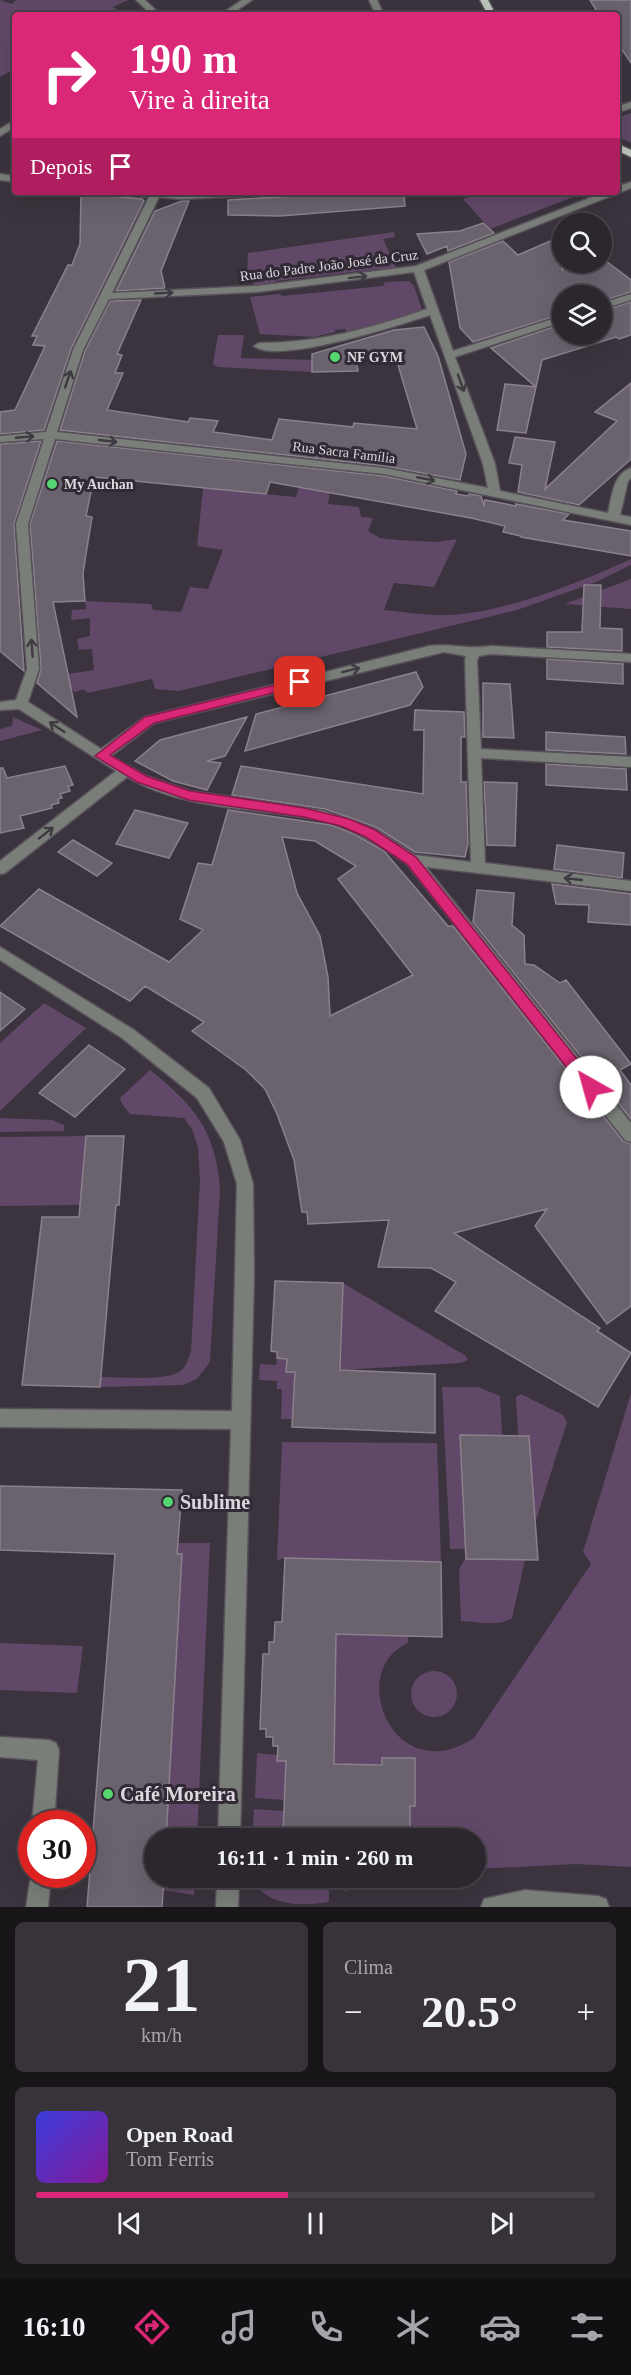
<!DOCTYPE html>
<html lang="pt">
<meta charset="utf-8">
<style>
body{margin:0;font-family:"Times New Roman",serif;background:#38323a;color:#f1f3f6;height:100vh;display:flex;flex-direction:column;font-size:22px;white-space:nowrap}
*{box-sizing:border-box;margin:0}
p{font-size:20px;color:#a6a5aa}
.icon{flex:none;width:33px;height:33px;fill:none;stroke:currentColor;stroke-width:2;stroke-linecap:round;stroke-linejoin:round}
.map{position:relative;height:1907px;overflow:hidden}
.panel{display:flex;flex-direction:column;gap:15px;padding:15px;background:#181519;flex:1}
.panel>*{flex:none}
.top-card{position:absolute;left:12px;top:12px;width:608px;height:183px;border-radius:6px;box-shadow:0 6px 24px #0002,0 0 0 2px #48434a;background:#db2777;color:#fff;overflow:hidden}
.controls{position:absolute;left:552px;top:213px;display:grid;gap:12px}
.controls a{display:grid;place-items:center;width:60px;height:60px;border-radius:50%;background:#2c262e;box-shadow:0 6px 24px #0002,0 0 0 2px #48434a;font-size:30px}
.speed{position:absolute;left:18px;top:1810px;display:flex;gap:12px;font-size:30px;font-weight:700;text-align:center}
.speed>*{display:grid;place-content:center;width:78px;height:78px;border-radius:50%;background:#2c262e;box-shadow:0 6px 24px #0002,0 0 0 2px #48434a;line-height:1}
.speed .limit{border:9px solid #d22;background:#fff;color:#111}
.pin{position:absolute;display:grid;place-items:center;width:51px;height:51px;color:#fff;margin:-26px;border-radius:12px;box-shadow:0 3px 9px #0006}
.me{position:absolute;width:66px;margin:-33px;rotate:322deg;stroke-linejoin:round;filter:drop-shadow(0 0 4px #0008)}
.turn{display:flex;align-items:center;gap:21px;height:126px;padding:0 18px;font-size:27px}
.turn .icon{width:78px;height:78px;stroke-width:2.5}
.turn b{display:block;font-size:42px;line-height:51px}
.then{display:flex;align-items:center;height:57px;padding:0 18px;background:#0003;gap:12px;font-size:22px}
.big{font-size:45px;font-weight:800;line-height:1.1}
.panel .widget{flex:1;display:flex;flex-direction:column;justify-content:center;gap:9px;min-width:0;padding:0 21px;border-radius:9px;background:#38323a}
.panel .dial{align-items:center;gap:0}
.dial b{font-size:78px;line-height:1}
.song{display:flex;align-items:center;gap:18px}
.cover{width:72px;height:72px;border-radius:9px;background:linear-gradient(135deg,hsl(240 70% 55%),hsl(290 70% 35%))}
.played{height:6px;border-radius:3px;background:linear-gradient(90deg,#db2777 45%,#48434a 45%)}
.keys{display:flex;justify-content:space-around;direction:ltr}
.heat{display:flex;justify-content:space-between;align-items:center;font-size:33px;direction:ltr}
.panel .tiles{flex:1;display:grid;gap:15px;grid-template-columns:1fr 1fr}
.widget:last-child{grid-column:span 2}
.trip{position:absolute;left:144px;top:1828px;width:342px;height:60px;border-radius:30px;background:#2c262e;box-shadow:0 6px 24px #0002,0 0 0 2px #48434a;font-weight:800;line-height:60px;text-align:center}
.tab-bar{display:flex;height:96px;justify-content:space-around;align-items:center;background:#120f12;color:#a6a5aa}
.tab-bar .icon{width:42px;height:42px}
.tab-bar .active{color:#db2777}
.tab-bar b{font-size:27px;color:#f1f3f6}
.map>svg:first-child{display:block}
.green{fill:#614869}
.building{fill:#6a626d;stroke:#8a818c;stroke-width:1.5;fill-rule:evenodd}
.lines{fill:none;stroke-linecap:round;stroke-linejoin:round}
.minor-casing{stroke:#58515a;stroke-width:3}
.major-casing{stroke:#58515a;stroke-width:3}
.minor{fill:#797e79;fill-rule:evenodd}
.major{fill:#bbc5bb;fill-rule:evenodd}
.oneway{stroke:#3f3a41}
.route{fill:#db2777;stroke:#8e194d;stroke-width:1.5}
.poi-dot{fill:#55d671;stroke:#312933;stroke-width:2}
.labels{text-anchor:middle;stroke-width:6;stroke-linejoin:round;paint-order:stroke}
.far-street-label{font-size:14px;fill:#dcd7de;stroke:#312933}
.far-poi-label{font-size:14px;font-weight:bold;fill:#dcd7de;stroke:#312933;text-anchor:start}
.near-poi-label{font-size:20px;font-weight:bold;fill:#dcd7de;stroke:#312933;text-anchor:start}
</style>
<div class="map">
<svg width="631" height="1907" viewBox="0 0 631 1907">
<rect width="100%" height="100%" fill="#3b333d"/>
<!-- green -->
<path class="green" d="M0,0l12,4 4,-4h112l-15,7 8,5 -5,3h-101v54l-15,8z
M631,113v30l-14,-7 -1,-18z
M487,192h82l7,4 -86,33 -27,-30z
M394,232l1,5 -12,2 14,31 -17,2 -2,-3 -103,12v3l-20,2 -8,-14 1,-19z
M409,281l5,5 8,24 -70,23h-6v-4l-11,1v2l-22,5 -53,-3 -10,-37 30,-3 2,2 101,-10 2,-4z
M218,335h26l-3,23 72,2 -1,12 -94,-5 -5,-3z
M303,472l29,4 -4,28 31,3 2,10 12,1 -5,13 12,7 18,2 39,2 20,-3 -23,48 -40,-4 -10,27c22,2 44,6 65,5 55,-2 132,-33 182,-56v6l-35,17 -79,28 -338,81 -24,-2 -3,-10 -64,14 -5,-4 -8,3 -6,-5 -1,-13 26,-4 -2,-21 -13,1 -2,-11 13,-3v-18l-19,2 1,-10 14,-1 -1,-8 66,3 2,6 28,2 9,-25 18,2 15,-39 -26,-4 6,-58 93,9z
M631,579v30l-66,-5z
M13,717l29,13 -42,11v-12l12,-3z
M44,1003l42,25 -86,83v-68z
M150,1070c44,35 66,61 70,119l-10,173 -13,17 -14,6 -83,2 1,-10c18,0 63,4 78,-5 7,-4 9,-13 12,-20l9,-172 -2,-32 -6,-19 -8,-11 -54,-4 -8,-10 -2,-6z
M0,1118l52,2 12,5v6l-64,1z
M86,1136l-6,69 -80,1v-69z
M343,1283l123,73 2,4 -7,3 -120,7z
M277,1358l10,1 -1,13h9l-2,47h-12l1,-30h-5v-8l-18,-1 1,-16 16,1z
M442,1387h36l22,9 2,39h-42l6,114h-16z
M631,1393v474l-55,-3 -100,5v-30h-136v-4l27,1v-6l43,1v-25l5,-1v-46l-33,-1v7l-48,-1 2,-130 72,2v7c-63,28 -14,148 66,95l117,-174 -8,-12z
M521,1394l42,21 4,7 -32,101 -6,-87 -11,-1 -2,-38z
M282,1442l155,1 4,119 -156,-4 -8,2z
M178,1543h32l-13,296h-31l16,-285h-5z
M466,1557l59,3 -13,58c-13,9 -35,4 -51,3l-2,-51z
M0,1643l83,3 -6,47 -77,-3z
M411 1694a23 23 0 1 1 46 0a23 23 0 1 1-46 0Z
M257,1753l21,2v6h8l-1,39 -30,-2z
M254,1809l30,2 46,24v4h-78z
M164,1878h31l-1,17 -31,-5z
M253,1878h76v24c-26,4 -65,5 -76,-24z
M343,1878h72l-71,13z"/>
<!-- building -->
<path class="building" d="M590,0h41v63l-15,-22v-26h-17z
M357,192h47l1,14 -125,10 -52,-1v-15z
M81,193l61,6 2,2 -73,148 -27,81 -44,4v-22l15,-2 30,-64 -12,-1 4,-9h-5l36,-71h4l8,-21z
M182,201h7l-28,70 4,17 -49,3 39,-80z
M483,223l11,10 -46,18 -1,-5 -20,8 -10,-20 43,-3z
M562,236v34l18,-8h22v-4l29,22v12l-29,9v-5h-40v18l-89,28 -13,-14 -11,-66 54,-21 15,14z
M141,300l-24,54 5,1 -7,18h8l-16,37 81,12 2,-4 28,3 -5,11 59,8 7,-21 74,8 1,-4 63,6 -21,-71 -40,1 2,12 -46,1v-18l82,-24 30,-3 14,29 28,98 -6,26 -76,-14 -324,-36 25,-79 25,-50z
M631,302v33l-12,4 -3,-2 -74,23 -6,27 -45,-39 71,-24v10h40v-23z
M631,383v76l-52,46 -61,-13 4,-27 -13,-2 6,-26 40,5 -10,47 72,-68 -22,-9z
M505,384l31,3 -10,46 -29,-3z
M41,441l-27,83 10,147 -24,-20v-207z
M57,441l327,35 73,15 -1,3 12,2 1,-2 12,2 3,9 1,-5 31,6v-2l53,10 -6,6 68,11v25l-110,-19v-1l-18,-4 2,-6 -34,-8 -201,-36 -4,12 -172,-17 -8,39 6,1 -9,56 2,28 -32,1 24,115 -40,-34 4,-14 -11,-145z
M584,585h17l-1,43 22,1v22l-75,-4v-15h35z
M547,659l76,5v20l-76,-5z
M416,672l7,15 -13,18 -165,46 11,-37z
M483,683l27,1 4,54 -31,-1z
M415,710l49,2 1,25h-4v45h5l2,62 -3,13 -50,-5 -39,-25 -51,-18 -93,-14 9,-29 182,28 1,-64h-10z
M247,717l-22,39 -18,5 14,2 -14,27 -34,-9 -38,-20 25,-21z
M546,732l79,5 1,17 -80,-4z
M546,764l80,5 1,21 -81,-5z
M65,766l8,19 -5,1 2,5 -10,3 2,4 -4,1 1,4 -8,2 1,3 -32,8 4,12 -24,5v-65h3l4,10z
M484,782l33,1 -2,63 -28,-1z
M135,810l53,13 -19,35 -53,-14z
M228,810l103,15 23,9 30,17 64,75h5l170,215 8,3v162l-24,18 -72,-98 12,-17 -93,24 146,95 -3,3 34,22 -33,54 -163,-96 21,-29 -25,-14 -53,-1 11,-47 -81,4 -1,-12h-5l-8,-52 -17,-46 -12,-25 -19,-19 -54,-39 12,-9 -59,-36 -15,15 -130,-75 39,-37 130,73 34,-32 -23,-11 18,-56 14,2zM282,837l33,4 41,25 -18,13 75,96 -83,41 -2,-39 -8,-41 -23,-43z
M73,840l39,23 -15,13 -39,-24z
M557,845l67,8 -2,25 -68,-9z
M552,884l79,10v31l-43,-3 1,-17 -33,-1z
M477,890l37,3 -2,32 12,10 1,29 9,1 26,18 6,-3 65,84 -11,6 11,15v34l-158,-197z
M0,992l25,17 -25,22z
M89,1045l36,24 -50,48 -36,-24z
M86,1136h38l-5,69h-3l-16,182 -78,-2 20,-168h37z
M275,1281l68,2 -3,87 95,4v59l-143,-6 3,-55h-9l1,-13 -10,-1v-6l-6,-1z
M460,1435l69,1 9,124 -72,-1z
M0,1486l182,4 -5,64h5l-16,285h-12v39h10l-2,29h-75l28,-353 -115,-4z
M285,1558l156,4 1,75 -106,-3 -2,130 48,1v-7h33v48h-5v25l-43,-1v6l-84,-2 3,-73h-9l1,-15h-5v-9h-7v-8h-6l3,-75h6v-12h5l1,-20h7z"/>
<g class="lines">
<!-- minor casing -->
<g class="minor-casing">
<path id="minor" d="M136,0h9l16,15h-9z
M242,0h10l-22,15h-10z
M369,0h8l7,15h-8z
M631,102v6l-15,5v-6z
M15,120v7l-15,9v-7z
M0,174l15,2v6l-15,-2z
M631,182v6l-207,82 29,81 109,-35v6l-107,35 40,107 5,27 108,22c4,-17 5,-39 23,-45v10l-3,3 -8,34 11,2v8l-247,-51 -329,-35 -27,85 11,145 -11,33 73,47 44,-32 284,-71c21,-3 41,4 62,0l140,8v8l-140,-8 -12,2 -2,4 4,89 150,8v10l-150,-9 4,105 146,18v10l-205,-24 205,256v19l-6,-2 -218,-276c-27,-18 -54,-37 -87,-44 -64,-13 -135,-9 -193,-43l-122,96 -5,1v-13l116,-90 -97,-62 -19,1v-8l16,-2 11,-31 -11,-145 28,-85 -44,3v-6l46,-4 27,-82 76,-153 -24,-2 -5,-3h147l-5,3 -81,4 -22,-2 -47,96 145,-7 159,-20 189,-74h11v-5zM414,272l13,37c-56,19 -108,34 -168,34l-5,3c23,19 146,-21 176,-31l53,149 5,24 -104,-20 -327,-36 26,-82 26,-51 148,-7zM444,652l22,4 -1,4 6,202 -56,-7 -40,-26 -51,-18 -134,-20 -44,-15 -35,-20 43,-33z
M631,294v6l-29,9v-6z
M0,947l134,83 75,58 31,52 13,44 1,91 -14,564h-22l13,-410 -231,-2v-18l232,2 5,-227 -13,-42 -27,-44 -75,-60 -122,-78z
M0,1737l49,3 7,3 3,7 -5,74h-22l6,-64 -38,-3z
M32,1869v6h19l-3,32h-22z
M217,1878h22l-1,29h-22z
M525,1890l73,6 8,3 3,8h-128l3,-8z"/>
</g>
<!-- major casing -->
<g class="major-casing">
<path id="major" d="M480,0h8l8,15h-8z
M616,143l15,7v7l-15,-7z"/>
</g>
<!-- minor -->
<use href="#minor" class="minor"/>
<!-- major -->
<use href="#major" class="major"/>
</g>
<!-- one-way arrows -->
<defs><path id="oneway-shaft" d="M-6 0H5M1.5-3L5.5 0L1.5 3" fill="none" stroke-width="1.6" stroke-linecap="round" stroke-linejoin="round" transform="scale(1.5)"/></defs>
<g class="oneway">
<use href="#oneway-shaft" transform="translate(358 277) rotate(-7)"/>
<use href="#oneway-shaft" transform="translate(164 293) rotate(-3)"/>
<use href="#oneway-shaft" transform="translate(68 379) rotate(-71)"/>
<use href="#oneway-shaft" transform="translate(461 383) rotate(70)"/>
<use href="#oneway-shaft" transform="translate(25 437) rotate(-5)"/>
<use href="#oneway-shaft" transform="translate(108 441) rotate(6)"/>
<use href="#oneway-shaft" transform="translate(426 479) rotate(11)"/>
<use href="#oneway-shaft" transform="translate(32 648) rotate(-94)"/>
<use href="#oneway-shaft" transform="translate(351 670) rotate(-14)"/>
<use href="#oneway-shaft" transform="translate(57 727) rotate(-147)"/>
<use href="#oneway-shaft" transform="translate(46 833) rotate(-38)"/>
<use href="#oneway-shaft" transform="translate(573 879) rotate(-174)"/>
</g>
<!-- route -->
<path class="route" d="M300,679l6,3 -2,3 -150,38 -44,32 36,21 44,15 114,17 45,11 26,11 41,27 180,226 3,4 -3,5h-10l-179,-228 -41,-27 -25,-11 -37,-9 -115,-17 -52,-18 -42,-26 50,-39z"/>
<!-- markers -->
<g class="poi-dot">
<circle cx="335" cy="357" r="6"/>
<circle cx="52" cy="484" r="6"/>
<circle cx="168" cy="1502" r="6"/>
<circle cx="108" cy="1794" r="6"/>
</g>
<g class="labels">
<!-- far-street labels -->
<g class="far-street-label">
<text transform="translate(329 265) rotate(-7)" y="5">Rua do Padre João José da Cruz</text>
<text transform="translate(344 452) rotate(7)" y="5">Rua Sacra Família</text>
</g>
<!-- far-poi labels -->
<g class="far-poi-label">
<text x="347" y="362">NF GYM</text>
<text x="64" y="489">My Auchan</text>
</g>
<!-- near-poi labels -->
<g class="near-poi-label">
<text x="180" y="1509">Sublime</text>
<text x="120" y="1801">Café Moreira</text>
</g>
</g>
</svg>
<div class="controls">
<a><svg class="icon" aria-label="search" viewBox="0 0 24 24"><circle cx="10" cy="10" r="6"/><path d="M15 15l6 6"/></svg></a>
<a><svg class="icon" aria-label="layers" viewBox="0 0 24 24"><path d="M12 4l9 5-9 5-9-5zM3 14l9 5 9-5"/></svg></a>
</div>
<div class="speed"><div class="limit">30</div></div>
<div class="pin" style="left:300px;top:682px;background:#d93025"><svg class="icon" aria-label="arrive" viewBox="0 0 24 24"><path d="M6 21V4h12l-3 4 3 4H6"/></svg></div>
<svg class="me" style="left:591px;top:1087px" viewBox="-20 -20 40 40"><circle r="19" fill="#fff"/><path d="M0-13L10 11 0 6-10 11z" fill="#db2777"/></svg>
<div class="trip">16:11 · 1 min · 260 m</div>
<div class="top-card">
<div class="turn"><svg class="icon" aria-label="right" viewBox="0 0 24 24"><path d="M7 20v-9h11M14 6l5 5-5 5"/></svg><div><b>190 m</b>Vire à direita</div></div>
<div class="then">Depois<svg class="icon" aria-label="arrive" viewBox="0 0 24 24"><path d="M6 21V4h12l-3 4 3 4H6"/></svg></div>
</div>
</div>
<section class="panel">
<div class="tiles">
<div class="widget dial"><b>21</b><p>km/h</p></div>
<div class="widget"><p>Clima</p>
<div class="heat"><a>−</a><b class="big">20.5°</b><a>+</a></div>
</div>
<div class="widget">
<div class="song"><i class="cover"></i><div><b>Open Road</b><p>Tom Ferris</p></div></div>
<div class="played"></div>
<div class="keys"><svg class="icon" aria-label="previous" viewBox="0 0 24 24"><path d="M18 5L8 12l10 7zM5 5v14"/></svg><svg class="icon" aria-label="pause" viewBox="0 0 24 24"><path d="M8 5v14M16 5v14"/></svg><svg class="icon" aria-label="next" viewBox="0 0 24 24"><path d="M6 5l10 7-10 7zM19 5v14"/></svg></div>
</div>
</div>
</section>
<nav class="tab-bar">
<b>16:10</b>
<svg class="icon active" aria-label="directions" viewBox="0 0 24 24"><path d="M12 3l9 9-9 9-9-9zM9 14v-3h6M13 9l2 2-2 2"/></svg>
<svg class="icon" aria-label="music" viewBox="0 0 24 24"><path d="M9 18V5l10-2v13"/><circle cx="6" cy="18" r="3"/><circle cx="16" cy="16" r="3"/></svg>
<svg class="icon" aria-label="phone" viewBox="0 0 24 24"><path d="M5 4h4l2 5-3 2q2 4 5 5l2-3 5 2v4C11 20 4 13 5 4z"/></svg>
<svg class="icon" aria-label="climate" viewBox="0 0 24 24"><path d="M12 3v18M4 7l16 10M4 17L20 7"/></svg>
<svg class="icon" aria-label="car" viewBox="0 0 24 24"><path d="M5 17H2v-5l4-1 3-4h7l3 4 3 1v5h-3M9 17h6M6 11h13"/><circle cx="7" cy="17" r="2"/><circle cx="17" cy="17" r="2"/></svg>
<svg class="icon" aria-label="filters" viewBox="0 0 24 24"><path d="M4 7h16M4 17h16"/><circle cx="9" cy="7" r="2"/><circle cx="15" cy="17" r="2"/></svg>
</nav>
